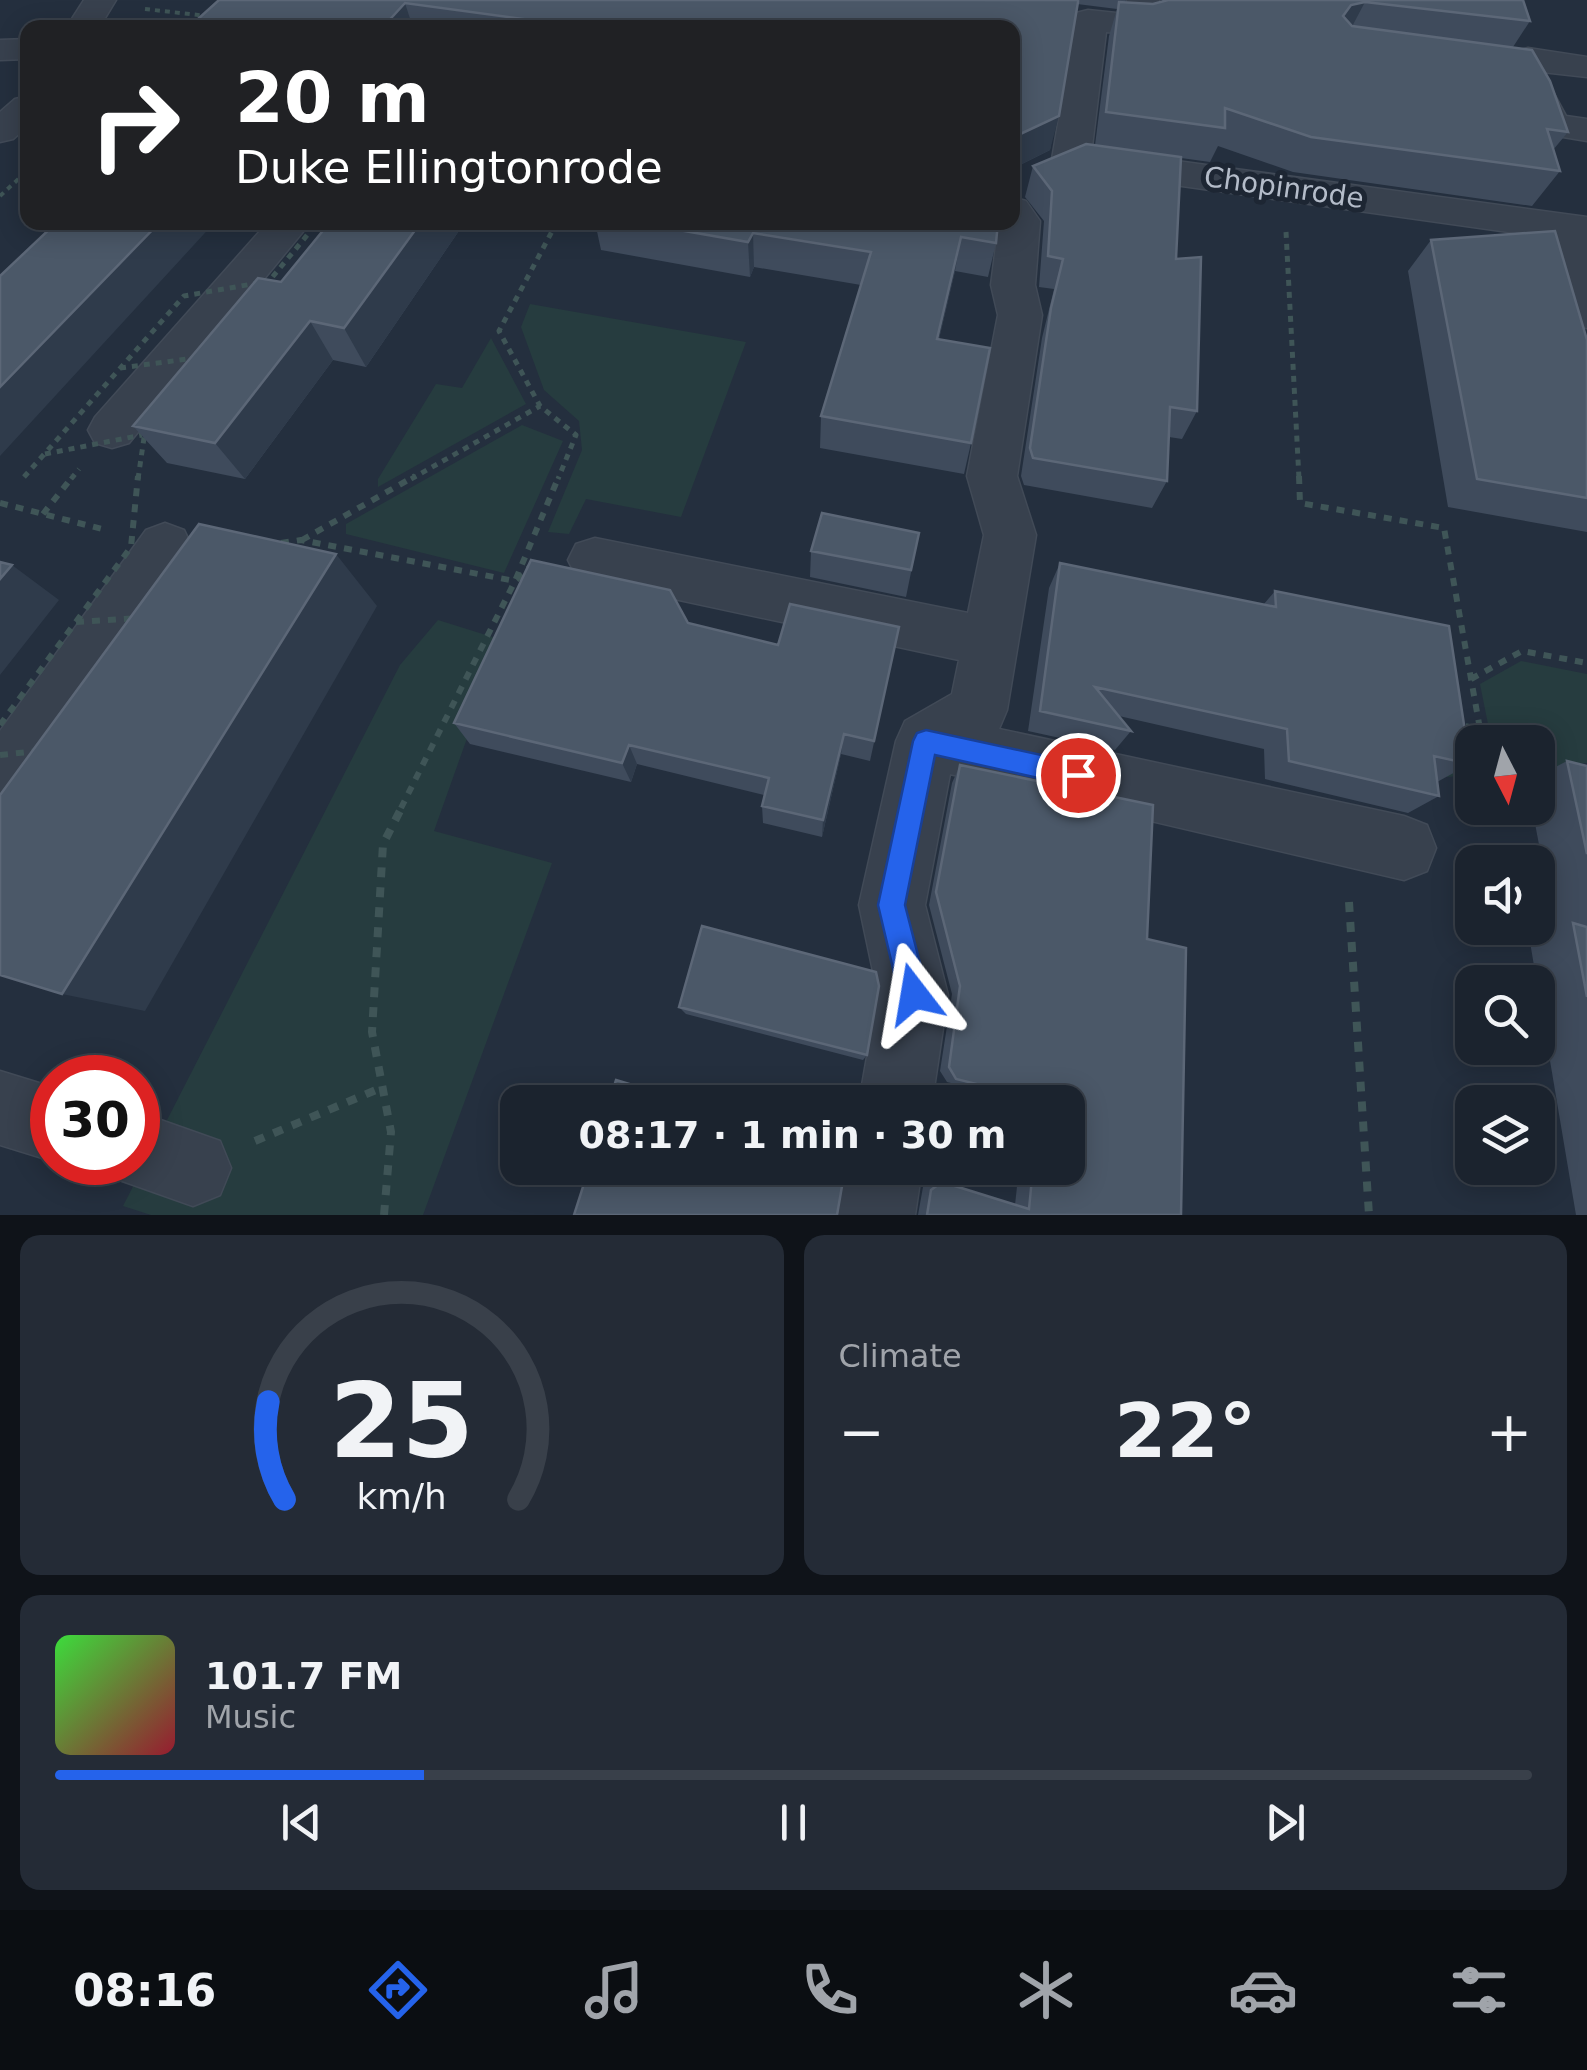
<!DOCTYPE html>
<meta charset="utf-8">
<style>
body{margin:0;font-family:"DejaVu Sans",sans-serif;background:#242b36;color:#f1f3f6;height:100vh;display:flex;flex-direction:column;font-size:38px;white-space:nowrap}
*{box-sizing:border-box;margin:0}
p{font-size:32px;color:#a0a4aa}
.icon{flex:none;width:55px;height:55px;fill:none;stroke:currentColor;stroke-width:2;stroke-linecap:round;stroke-linejoin:round}
.map{position:relative;height:1215px;overflow:hidden}
.panel{display:flex;flex-direction:column;gap:20px;padding:20px;background:#0f1319;flex:1}
.panel>*{flex:none}
.top-card{position:absolute;left:20px;top:20px;width:1000px;height:210px;border-radius:20px;box-shadow:0 5px 25px #0003,0 0 0 2px #39404a;background:#202124;color:#fff;overflow:hidden}
.needle{width:65px;rotate:174deg}
.controls{position:absolute;left:1455px;top:725px;display:grid;gap:20px}
.controls a{display:grid;place-items:center;width:100px;height:100px;border-radius:20px;background:#1b232e;box-shadow:0 5px 25px #0003,0 0 0 2px #39404a;font-size:50px}
.speed{position:absolute;left:30px;top:1055px;display:flex;gap:20px;font-size:50px;font-weight:700;text-align:center}
.speed>*{display:grid;place-content:center;width:130px;height:130px;border-radius:50%;background:#1b232e;box-shadow:0 5px 25px #0003,0 0 0 2px #39404a;line-height:1}
.speed .limit{border:15px solid #d22;background:#fff;color:#111}
.pin{position:absolute;display:grid;place-items:center;width:85px;height:85px;color:#fff;margin:-42px;border:5px solid #fff;border-radius:50%;box-shadow:0 2px 10px #0007}
.me{position:absolute;width:110px;margin:-55px;rotate:346deg;stroke-linejoin:round;filter:drop-shadow(0 0 8px #0008)}
.turn{display:flex;align-items:center;gap:35px;height:210px;padding:0 50px;font-size:45px}
.turn .icon{width:130px;height:130px;stroke-width:2.5}
.turn b{display:block;font-size:70px;line-height:85px}
.big{font-size:75px;font-weight:700;line-height:1.1}
.panel .widget{flex:1;display:flex;flex-direction:column;justify-content:center;gap:15px;min-width:0;padding:0 35px;border-radius:20px;background:#242b36}
.panel .dial{align-items:center;gap:0}
.dial svg{height:260px;overflow:visible;fill:none;stroke:#39404a;stroke-width:7;stroke-linecap:round;text-anchor:middle}
.dial text{fill:#f1f3f6;stroke:none}
.song{display:flex;align-items:center;gap:30px}
.cover{width:120px;height:120px;border-radius:15px;background:linear-gradient(135deg,hsl(120 70% 55%),hsl(350 70% 35%))}
.played{height:10px;border-radius:5px;background:linear-gradient(90deg,#2563eb 25%,#39404a 25%)}
.keys{display:flex;justify-content:space-around;direction:ltr}
.heat{display:flex;justify-content:space-between;align-items:center;font-size:55px;direction:ltr}
.panel .tiles{flex:1;display:grid;gap:20px;grid-template-columns:1fr 1fr}
.widget:last-child{grid-column:span 2}
.trip{position:absolute;left:500px;top:1085px;width:585px;height:100px;border-radius:20px;background:#1b232e;box-shadow:0 5px 25px #0003,0 0 0 2px #39404a;font-weight:700;line-height:100px;text-align:center}
.dock{display:flex;height:160px;justify-content:space-around;align-items:center;background:#0b0e12;color:#a0a4aa}
.dock .icon{width:70px;height:70px}
.dock .current{color:#2563eb}
.dock b{font-size:45px;color:#f1f3f6}
.map>svg:first-child{display:block}
.green{fill:#263c3f}
.lines{fill:none;stroke-linecap:round;stroke-linejoin:round}
.minor-casing{stroke:#414a57;stroke-width:3}
.path-far3{stroke:#3f5557;stroke-width:4;stroke-dasharray:5 5;stroke-linecap:butt}
.path-far2{stroke:#3f5557;stroke-width:5;stroke-dasharray:6 6;stroke-linecap:butt}
.path-far1{stroke:#3f5557;stroke-width:6;stroke-dasharray:8 8;stroke-linecap:butt}
.path{stroke:#3f5557;stroke-width:8;stroke-dasharray:10 10;stroke-linecap:butt}
.minor{fill:#38414e;fill-rule:evenodd}
.path-bridge-far1{stroke:#3f5557;stroke-width:5;stroke-dasharray:6 6;stroke-linecap:butt}
.path-bridge{stroke:#3f5557;stroke-width:6;stroke-dasharray:8 8;stroke-linecap:butt}
.wall{fill:#3f4b5c}
.shaded-wall{fill:#2f3b4b}
.building{fill:#4b5868;stroke:#5c6777;stroke-width:2.5}
.route{fill:#2563eb;stroke:#184099;stroke-width:2.5}
.labels{text-anchor:middle;stroke-width:10;stroke-linejoin:round;paint-order:stroke}
.far-street-label{font-size:28px;fill:#b4bcc9;stroke:#1d2633}
</style>
<div class="map">
<svg width="1587" height="1215" viewBox="0 0 1587 1215">
<rect width="100%" height="100%" fill="#242f3e"/>
<!-- green -->
<path class="green" d="M530,304l216,38 -65,175 -95,-18 -17,35 -21,-2 34,-82 -3,-29 -35,-31 -23,-63z
M491,338l35,66 -148,83v-8l58,-95 26,4z
M522,425l41,16 -59,132 -158,-39v-10z
M438,620l64,20 -68,191 118,32 -129,352h-272l-28,-9 277,-541z
M1521,661l66,13v89l-49,5v-26h-66v33l-25,2 -8,-44 52,6 -11,-55z"/>
<g class="lines">
<!-- minor casing -->
<g class="minor-casing">
<path id="minor" d="M84,0h32l-17,28h-33z
M1127,0h32v25l-5,7 -12,3 -36,-3 -15,123 13,-4 483,66v111l-16,-4 -6,-11 -22,-76 -439,-62 -14,-4 -4,-6 -15,6 -14,-4 -5,-8 21,-123 -2,-16 5,-7 12,-3 38,4z
M28,39v20l-28,1v-20z
M1528,48l59,9v20l-45,-5 24,44 21,3v22l-48,-8 -6,-8 -27,-53 10,-21z
M28,96v30l-15,13 -13,3v-30l15,-13z
M1012,197l14,4 14,20 -5,64 7,30 -25,161 19,59 -29,175 -8,19 405,87 23,9 9,23 -9,23 -23,9 -454,-106 -25,131 23,90 -16,107h-73l19,-107 -19,-90 37,-164 9,-20 47,-27 7,-34 -364,-78 -19,-6 -8,-16 8,-16 19,-6 373,75 16,-78 -17,-59 31,-161 -7,-30 8,-63h13z
M268,222h43l-182,221 -17,5 -17,-5 -7,-13 7,-13z
M165,523l19,7 7,15 -7,15 -162,243 -22,8v-80l146,-201z
M0,1071l52,16v74l-52,-16z
M138,1112l82,29 11,27 -11,27 -27,11 -82,-29 -5,-15h32z
M846,1168h76l-7,47h-78z"/>
</g>
<!-- path-far3 -->
<path class="path-far3" d="M145,9l62,7
M0,196l25,-23"/>
<!-- path-far2 -->
<path class="path-far2" d="M557,222l-58,109 41,75 36,29 -18,44
M1286,232l13,247
M71,479l8,-10
M411,479l129,-73"/>
<!-- path-far1 -->
<path class="path-far1" d="M1299,476l1,27 144,25 36,201 -20,-4
M0,503l106,27
M43,514l30,-38
M302,540l113,-64
M281,543l20,-3 214,41 18,-17
M1471,679l51,-28 65,12
M401,808l114,-227 44,-105"/>
<!-- path -->
<path class="path" d="M1349,902l20,313
M255,1141l128,-54
M384,1215l7,-83 -19,-100 11,-188 20,-39"/>
<!-- minor -->
<use href="#minor" class="minor"/>
<!-- path-bridge-far1 -->
<path class="path-bridge-far1" d="M265,286l53,-64
M120,368l75,-10
M45,454l97,-19
M24,477l160,-181 74,-13
M138,479l7,-48"/>
<!-- path-bridge -->
<path class="path-bridge" d="M76,622l62,-4
M0,725l131,-178 7,-71
M0,755l38,-4"/>
</g>
<!-- wall -->
<path class="wall" d="M219,0h907l-1,2 28,2 9,-2v-2h361l7,21 -17,26 55,85 -15,18 7,21 -28,35 -239,-34 -75,-26 -8,16 -29,-4 -5,101 21,152 -15,28 -13,-2 -2,44 -15,27 -128,-23 -3,-9 21,-138 12,-49 -15,-2 5,-66 -19,-24 8,-31 62,-21 14,-109 8,-27 -40,-5 -27,146 -34,17 -4,-139h-824z
M330,222h135l-99,145 -33,-7 -88,119 -78,-16 -34,-37 148,-144z
M595,222h403l-2,21 -8,34 -33,-6 -16,68 32,104 -7,31 -144,-26 1,-32 40,-131 -107,-18 -4,10 -149,-27z
M1431,240l156,100v192l-139,-25 -40,-236z
M919,533l-13,64 -96,-20 1,-26z
M1060,563l204,41 11,-13 195,173 -33,18 2,14 -31,17 -143,-34 -1,-30 -145,-33 12,15 -16,19 -87,-19 21,-143z
M688,623l90,22 121,-18 -29,134 -29,-7 -19,83 -59,-14 -1,-17 2,-11 -127,-31 -6,18 -161,-38 -16,-21z
M1567,761l20,5v449h-11l-47,-279 26,-8 -23,-120h6v-32z
M960,765l187,174 34,276h-263l5,-28 10,-7 82,25 4,-37h49v-66h-43l-78,-20 -7,-11 12,-77 -23,-89 23,-122z
M679,1007l188,48 -4,5 -177,-46z"/>
<!-- shaded-wall -->
<path class="shaded-wall" d="M1365,2l-18,34 -4,-20 8,-11z
M405,3l8,25h-31z
M1059,116l-9,34 -38,19 4,-33z
M160,222h55l-215,234v-69z
M421,222h44l-99,145 -22,-39z
M753,233l1,34 -4,10 -2,-35z
M961,237l-6,34 -24,101 6,-33z
M310,321l23,39 -88,119 -30,-36z
M336,554l41,52 -232,405 -83,-17z
M12,565l47,35 -59,75v-96z
M844,734l-3,20 -19,83 1,-17z
M629,745l8,19 -6,18 -9,-19z"/>
<!-- building -->
<path class="building" d="M219,0h859v2l-19,114 -43,20v48l-4,1v-157h-446l2,-3 -163,-22 -23,25h-194z
M1168,0h355l7,21 -165,-19 -14,3 -8,11 9,10 180,24 18,31 18,51 -21,-3 13,42 -249,-34 -86,-29v20l-119,-16 13,-110 34,2z
M1086,144l95,13 -5,102 25,-2 -4,154 -27,-4 -3,74 -134,-23 -3,-10 21,-140 12,-49 -15,-3 4,-65 -19,-25z
M57,222h103l-160,165v-111z
M330,222h91l-77,106 -34,-7 -95,122 -82,-17 125,-148 23,4z
M633,222h365l-2,21 -35,-6 -24,102 53,9 -19,95 -150,-27 50,-164 -118,-19 -5,9z
M1555,231l32,109v158l-110,-19 -46,-239z
M822,513l97,20 -8,37 -100,-19z
M199,524l137,30 -274,440 -62,-19v-180z
M531,560l139,30 18,33 90,22 12,-41 109,23 -25,114 -30,-7 -21,86 -61,-14 7,-28 -140,-33 -7,18 -168,-40z
M0,562l12,3 -12,14z
M1060,563l216,44 -1,-16 174,35 21,138 -36,-8 5,40 -150,-35 -2,-32 -192,-42 36,44 -91,-20z
M1567,761l20,5v88z
M960,765l193,40 -6,134 39,9 -5,267h-254l4,-25 11,-8 87,27 4,-41h35v-66h-19l-93,-23 -7,-12 11,-81 -24,-94z
M1573,923l14,4v70z
M702,926l174,46 3,14 -12,69 -188,-48z
M616,1080l73,22h-80z
M589,1168h260l-4,1 -8,46h-263z"/>
<!-- route -->
<path class="route" d="M926,730l152,33 9,3 4,9 -4,8 -9,4 -143,-32 -30,150 23,89 -4,11 -10,4 -11,-4 -4,-11 -21,-89 35,-164 4,-8z"/>
<g class="labels">
<!-- far-street labels -->
<g class="far-street-label">
<text transform="translate(1284 187) rotate(8)" y="10">Chopinrode</text>
</g>
</g>
</svg>
<div class="controls">
<a><svg class="needle" viewBox="-14 -14 28 28"><path d="M0-13l5 13h-10z" fill="#e53935"/><path d="M0 13l5-13h-10z" fill="#a0a4aa"/></svg></a>
<a><svg class="icon" aria-label="sound" viewBox="0 0 24 24"><path d="M4 9h4l5-4v14l-5-4H4zM17 9q2 3 0 6"/></svg></a>
<a><svg class="icon" aria-label="search" viewBox="0 0 24 24"><circle cx="10" cy="10" r="6"/><path d="M15 15l6 6"/></svg></a>
<a><svg class="icon" aria-label="layers" viewBox="0 0 24 24"><path d="M12 4l9 5-9 5-9-5zM3 14l9 5 9-5"/></svg></a>
</div>
<div class="speed"><div class="limit">30</div></div>
<div class="pin" style="left:1078px;top:775px;background:#d93025"><svg class="icon" aria-label="arrive" viewBox="0 0 24 24"><path d="M6 21V4h12l-3 4 3 4H6"/></svg></div>
<svg class="me" style="left:914px;top:994px" viewBox="-20 -20 40 40"><path d="M0-17L14 15 0 8-14 15z" fill="#2563eb" stroke="#fff" stroke-width="4"/></svg>
<div class="trip">08:17 · 1 min · 30 m</div>
<div class="top-card">
<div class="turn"><svg class="icon" aria-label="right" viewBox="0 0 24 24"><path d="M7 20v-9h11M14 6l5 5-5 5"/></svg><div><b>20 m</b>Duke Ellingtonrode</div></div>
</div>
</div>
<section class="panel">
<div class="tiles">
<div class="widget dial"><svg viewBox="0 0 100 80">
<path d="M14 69A42 42 0 1 1 86 69"/>
<path d="M14 69A42 42 0 0 1 9 39" stroke="#2563eb"/>
<text x="50" y="56" font-size="32" font-weight="700">25</text>
<text x="50" y="72" font-size="11">km/h</text>
</svg></div>
<div class="widget"><p>Climate</p>
<div class="heat"><a>−</a><b class="big">22°</b><a>+</a></div>
</div>
<div class="widget">
<div class="song"><i class="cover"></i><div><b>101.7 FM</b><p>Music</p></div></div>
<div class="played"></div>
<div class="keys"><svg class="icon" aria-label="previous" viewBox="0 0 24 24"><path d="M18 5L8 12l10 7zM5 5v14"/></svg><svg class="icon" aria-label="pause" viewBox="0 0 24 24"><path d="M8 5v14M16 5v14"/></svg><svg class="icon" aria-label="next" viewBox="0 0 24 24"><path d="M6 5l10 7-10 7zM19 5v14"/></svg></div>
</div>
</div>
</section>
<nav class="dock">
<b>08:16</b>
<svg class="icon current" aria-label="directions" viewBox="0 0 24 24"><path d="M12 3l9 9-9 9-9-9zM9 14v-3h6M13 9l2 2-2 2"/></svg>
<svg class="icon" aria-label="music" viewBox="0 0 24 24"><path d="M9 18V5l10-2v13"/><circle cx="6" cy="18" r="3"/><circle cx="16" cy="16" r="3"/></svg>
<svg class="icon" aria-label="phone" viewBox="0 0 24 24"><path d="M5 4h4l2 5-3 2q2 4 5 5l2-3 5 2v4C11 20 4 13 5 4z"/></svg>
<svg class="icon" aria-label="climate" viewBox="0 0 24 24"><path d="M12 3v18M4 7l16 10M4 17L20 7"/></svg>
<svg class="icon" aria-label="car" viewBox="0 0 24 24"><path d="M5 17H2v-5l4-1 3-4h7l3 4 3 1v5h-3M9 17h6M6 11h13"/><circle cx="7" cy="17" r="2"/><circle cx="17" cy="17" r="2"/></svg>
<svg class="icon" aria-label="filters" viewBox="0 0 24 24"><path d="M4 7h16M4 17h16"/><circle cx="9" cy="7" r="2"/><circle cx="15" cy="17" r="2"/></svg>
</nav>
